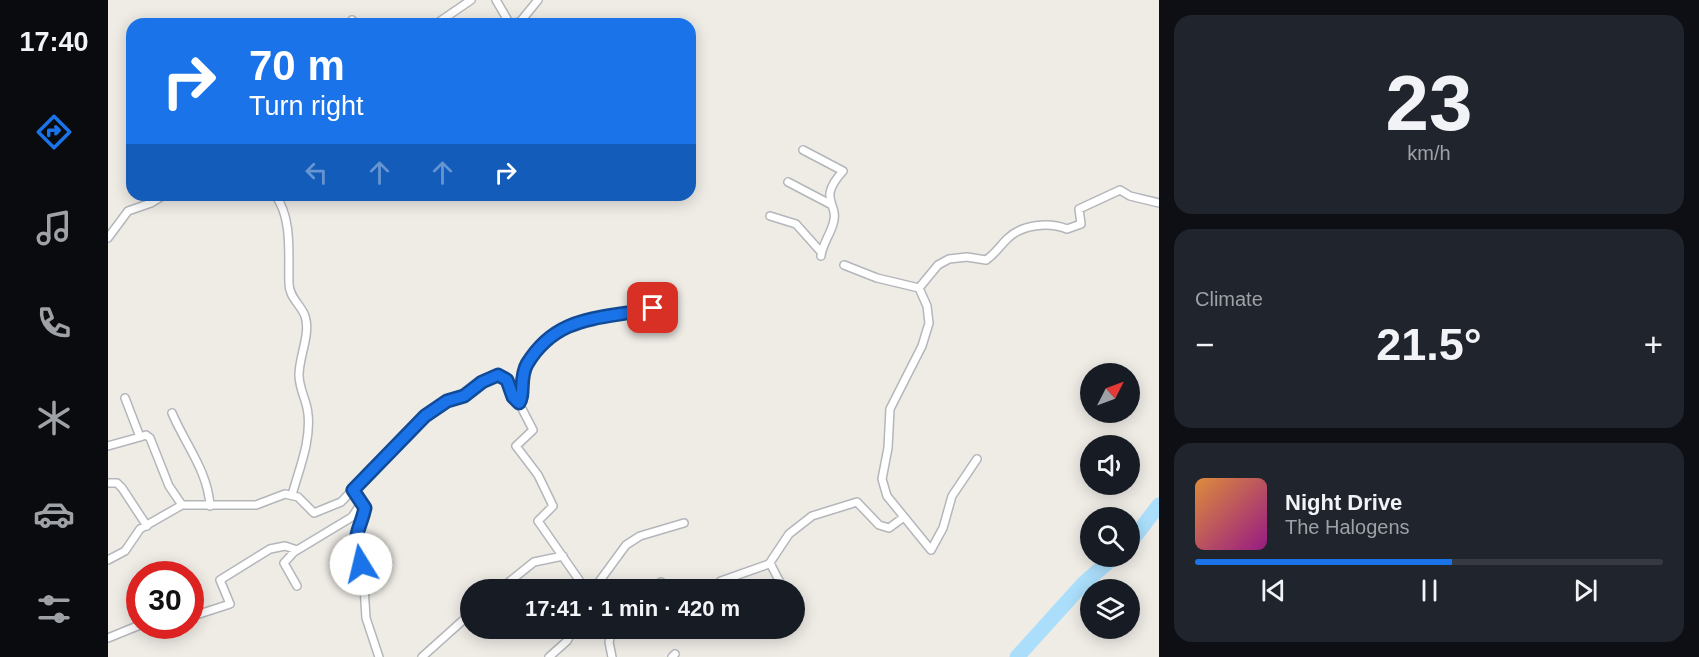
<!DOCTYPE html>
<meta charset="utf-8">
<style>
body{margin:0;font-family:Arial,sans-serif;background:#20242c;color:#f1f3f6;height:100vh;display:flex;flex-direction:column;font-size:22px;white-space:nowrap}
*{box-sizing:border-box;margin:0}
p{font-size:20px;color:#9ea1a6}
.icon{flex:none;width:33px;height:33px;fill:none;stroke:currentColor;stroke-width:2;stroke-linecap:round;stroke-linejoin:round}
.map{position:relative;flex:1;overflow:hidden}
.details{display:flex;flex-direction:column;gap:15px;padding:15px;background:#0d0f14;width:540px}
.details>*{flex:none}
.banner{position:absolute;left:18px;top:18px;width:570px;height:183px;border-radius:18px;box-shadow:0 3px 15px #0003;background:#1a73e8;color:#fff;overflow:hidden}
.needle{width:39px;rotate:48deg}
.tools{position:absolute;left:972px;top:363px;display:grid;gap:12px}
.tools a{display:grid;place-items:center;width:60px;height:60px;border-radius:50%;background:#171b24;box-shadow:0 3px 15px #0003;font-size:30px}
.speed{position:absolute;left:18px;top:561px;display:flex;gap:12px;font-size:30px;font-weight:700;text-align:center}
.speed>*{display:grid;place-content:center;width:78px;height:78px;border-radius:50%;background:#171b24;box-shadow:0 3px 15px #0003;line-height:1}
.speed .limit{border:9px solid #d22;background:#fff;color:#111}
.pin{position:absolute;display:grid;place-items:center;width:51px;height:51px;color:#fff;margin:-26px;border-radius:12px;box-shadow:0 3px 9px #0006}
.me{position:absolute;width:66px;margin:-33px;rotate:351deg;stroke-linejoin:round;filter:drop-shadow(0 0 4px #0008)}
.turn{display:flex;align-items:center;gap:21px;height:126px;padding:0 24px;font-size:27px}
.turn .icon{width:78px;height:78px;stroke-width:2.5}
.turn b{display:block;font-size:42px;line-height:51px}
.lanes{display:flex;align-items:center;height:57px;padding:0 24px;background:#0003;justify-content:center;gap:30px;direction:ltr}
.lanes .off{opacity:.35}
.big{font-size:45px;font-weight:600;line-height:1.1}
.details .card{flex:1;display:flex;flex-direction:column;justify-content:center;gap:9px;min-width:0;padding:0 21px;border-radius:18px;background:#20242c}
.details .dial{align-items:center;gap:0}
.dial b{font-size:78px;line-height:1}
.song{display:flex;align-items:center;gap:18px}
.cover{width:72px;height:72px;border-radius:9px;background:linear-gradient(135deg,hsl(30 70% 55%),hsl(310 70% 35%))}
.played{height:6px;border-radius:3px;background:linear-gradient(90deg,#1a73e8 55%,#363941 55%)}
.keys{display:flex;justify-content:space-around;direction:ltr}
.heat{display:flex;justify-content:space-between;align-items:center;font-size:33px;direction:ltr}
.trip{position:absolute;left:352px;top:579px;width:345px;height:60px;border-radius:30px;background:#171b24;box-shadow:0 3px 15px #0003;font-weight:600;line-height:60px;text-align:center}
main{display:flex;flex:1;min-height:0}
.tab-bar{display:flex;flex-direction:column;width:108px;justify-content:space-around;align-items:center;background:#090b0e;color:#9ea1a6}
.tab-bar .icon{width:42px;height:42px}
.tab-bar .current{color:#1a73e8}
.tab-bar b{font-size:27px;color:#f1f3f6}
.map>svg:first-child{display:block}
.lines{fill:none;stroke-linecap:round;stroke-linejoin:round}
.river{stroke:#aadefb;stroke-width:15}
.street-casing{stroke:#b3b6ba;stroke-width:10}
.street{stroke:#fff;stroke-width:7}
.route-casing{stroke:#114b97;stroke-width:15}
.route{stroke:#1a73e8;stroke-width:10}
</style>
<main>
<nav class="tab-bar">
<b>17:40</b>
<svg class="icon current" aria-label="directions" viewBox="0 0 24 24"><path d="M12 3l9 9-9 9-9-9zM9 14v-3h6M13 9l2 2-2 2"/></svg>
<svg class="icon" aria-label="music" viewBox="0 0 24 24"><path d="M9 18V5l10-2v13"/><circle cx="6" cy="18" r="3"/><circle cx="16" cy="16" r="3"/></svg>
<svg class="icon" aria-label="phone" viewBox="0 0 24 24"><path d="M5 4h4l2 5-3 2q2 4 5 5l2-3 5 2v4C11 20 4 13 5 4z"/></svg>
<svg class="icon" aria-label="climate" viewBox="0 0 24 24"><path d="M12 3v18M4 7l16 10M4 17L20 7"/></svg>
<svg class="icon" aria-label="car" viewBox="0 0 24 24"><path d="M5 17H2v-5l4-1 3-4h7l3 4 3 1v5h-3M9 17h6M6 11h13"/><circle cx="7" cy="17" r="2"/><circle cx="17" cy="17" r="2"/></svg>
<svg class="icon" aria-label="filters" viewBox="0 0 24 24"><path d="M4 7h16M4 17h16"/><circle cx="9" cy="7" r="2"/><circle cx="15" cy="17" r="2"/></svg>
</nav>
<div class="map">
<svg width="1051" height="657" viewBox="0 0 1051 657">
<rect width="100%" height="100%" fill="#efece6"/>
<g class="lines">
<!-- river -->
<path class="river" d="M1022,543l29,-38
M909,657l66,-73 32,-28"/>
<!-- street casing -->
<g class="street-casing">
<path id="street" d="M388,0l14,24 10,-2 18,-22
M244,20l4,4
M328,24l35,-24
M695,150l40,21c-27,30 -3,31 -10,53 -3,11 -11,21 -12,32
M680,182l42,22
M167,195c18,23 13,61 14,89 0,13 12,21 16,32 6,18 -6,40 -6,59 0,14 8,26 9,39 3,28 -9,55 -16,81
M662,216l26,8 25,28
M0,238l20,-27 23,-8 13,-8
M736,265l33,13 42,10 19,-23 11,-6 18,-2 19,3c9,-6 13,-13 21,-21 15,-15 42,-17 60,-10l14,-5 -2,-15 41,-19 10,6 29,7
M811,288l8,18 2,17 -7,23 -32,63 -2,39 -6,31 5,17 44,54 12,-22 9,-32 25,-37
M17,398l15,39 6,-2 4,3 19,48 13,19
M411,403l14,27 -17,16 22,29 15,31 -15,15 48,69
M64,413c13,31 36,58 38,93
M0,446l32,-9
M0,483h9l5,5 25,38
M245,490l12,18 -8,19 -2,13 8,31 3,47 13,39
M0,560l17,-9 15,-22 42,-24h74l29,-11 13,3 16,16 27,-11 84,-86 22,-15 17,-5 18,-14 16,-7 9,5 6,17 6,6c5,-8 0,-19 3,-28 8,-24 32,-45 54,-53l90,-16
M662,563l14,27
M189,586l-13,-23 10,-11 58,-35 10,-15
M391,590l35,-28 29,-6
M485,590l33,-45 14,-9 44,-13
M541,590l12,-8 11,8
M601,590l12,-9 48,-17 20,-30 23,-18 45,-14 22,23 10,3 15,-11
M82,617l40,-13 -10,-24 50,-31 15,-3 12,4
M0,638l32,-13
M314,657l49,-44
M441,657l18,-16 7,-13
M504,657l-3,-15 4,-14
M564,657l3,-3"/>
</g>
<!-- street -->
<use href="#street" class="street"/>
</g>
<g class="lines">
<!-- route casing -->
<g class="route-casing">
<path id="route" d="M253,564c-10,-31 -2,-30 4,-56l-12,-18 72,-74 22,-15 17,-5 18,-14 16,-7 9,5 6,17 6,6c6,-8 0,-25 8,-39 31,-51 75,-44 126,-56"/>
</g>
<!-- route -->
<use href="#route" class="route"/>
</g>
</svg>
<div class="tools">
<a><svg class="needle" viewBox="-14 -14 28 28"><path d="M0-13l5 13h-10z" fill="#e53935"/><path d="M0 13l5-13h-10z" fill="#9ea1a6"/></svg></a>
<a><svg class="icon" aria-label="sound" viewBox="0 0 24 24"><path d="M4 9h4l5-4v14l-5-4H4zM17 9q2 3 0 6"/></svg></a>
<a><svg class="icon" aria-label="search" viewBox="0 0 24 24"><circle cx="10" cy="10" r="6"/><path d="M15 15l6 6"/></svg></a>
<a><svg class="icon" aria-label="layers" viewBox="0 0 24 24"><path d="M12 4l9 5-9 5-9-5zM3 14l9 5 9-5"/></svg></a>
</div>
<div class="speed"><div class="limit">30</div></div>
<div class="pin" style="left:545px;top:308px;background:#d93025"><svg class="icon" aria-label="arrive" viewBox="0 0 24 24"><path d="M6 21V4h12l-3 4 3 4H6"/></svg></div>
<svg class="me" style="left:253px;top:564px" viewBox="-20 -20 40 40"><circle r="19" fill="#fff"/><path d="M0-13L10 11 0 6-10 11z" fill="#1a73e8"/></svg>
<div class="trip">17:41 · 1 min · 420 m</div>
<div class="banner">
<div class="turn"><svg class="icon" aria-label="right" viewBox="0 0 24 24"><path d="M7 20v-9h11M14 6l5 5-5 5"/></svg><div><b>70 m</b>Turn right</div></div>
<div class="lanes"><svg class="icon off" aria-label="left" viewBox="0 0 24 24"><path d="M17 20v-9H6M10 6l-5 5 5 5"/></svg><svg class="icon off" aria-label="ahead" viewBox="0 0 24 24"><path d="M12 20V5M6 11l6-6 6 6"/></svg><svg class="icon off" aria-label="ahead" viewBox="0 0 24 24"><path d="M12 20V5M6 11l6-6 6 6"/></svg><svg class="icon" aria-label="right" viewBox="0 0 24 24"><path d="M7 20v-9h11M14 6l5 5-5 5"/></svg></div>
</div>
</div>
<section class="details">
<div class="card dial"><b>23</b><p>km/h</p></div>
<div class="card"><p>Climate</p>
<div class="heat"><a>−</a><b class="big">21.5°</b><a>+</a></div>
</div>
<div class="card">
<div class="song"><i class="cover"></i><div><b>Night Drive</b><p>The Halogens</p></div></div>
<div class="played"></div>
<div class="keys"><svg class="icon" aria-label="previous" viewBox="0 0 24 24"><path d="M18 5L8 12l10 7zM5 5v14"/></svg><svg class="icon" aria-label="pause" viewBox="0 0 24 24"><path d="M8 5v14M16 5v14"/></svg><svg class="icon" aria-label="next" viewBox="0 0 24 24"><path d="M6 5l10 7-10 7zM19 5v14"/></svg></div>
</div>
</section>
</main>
